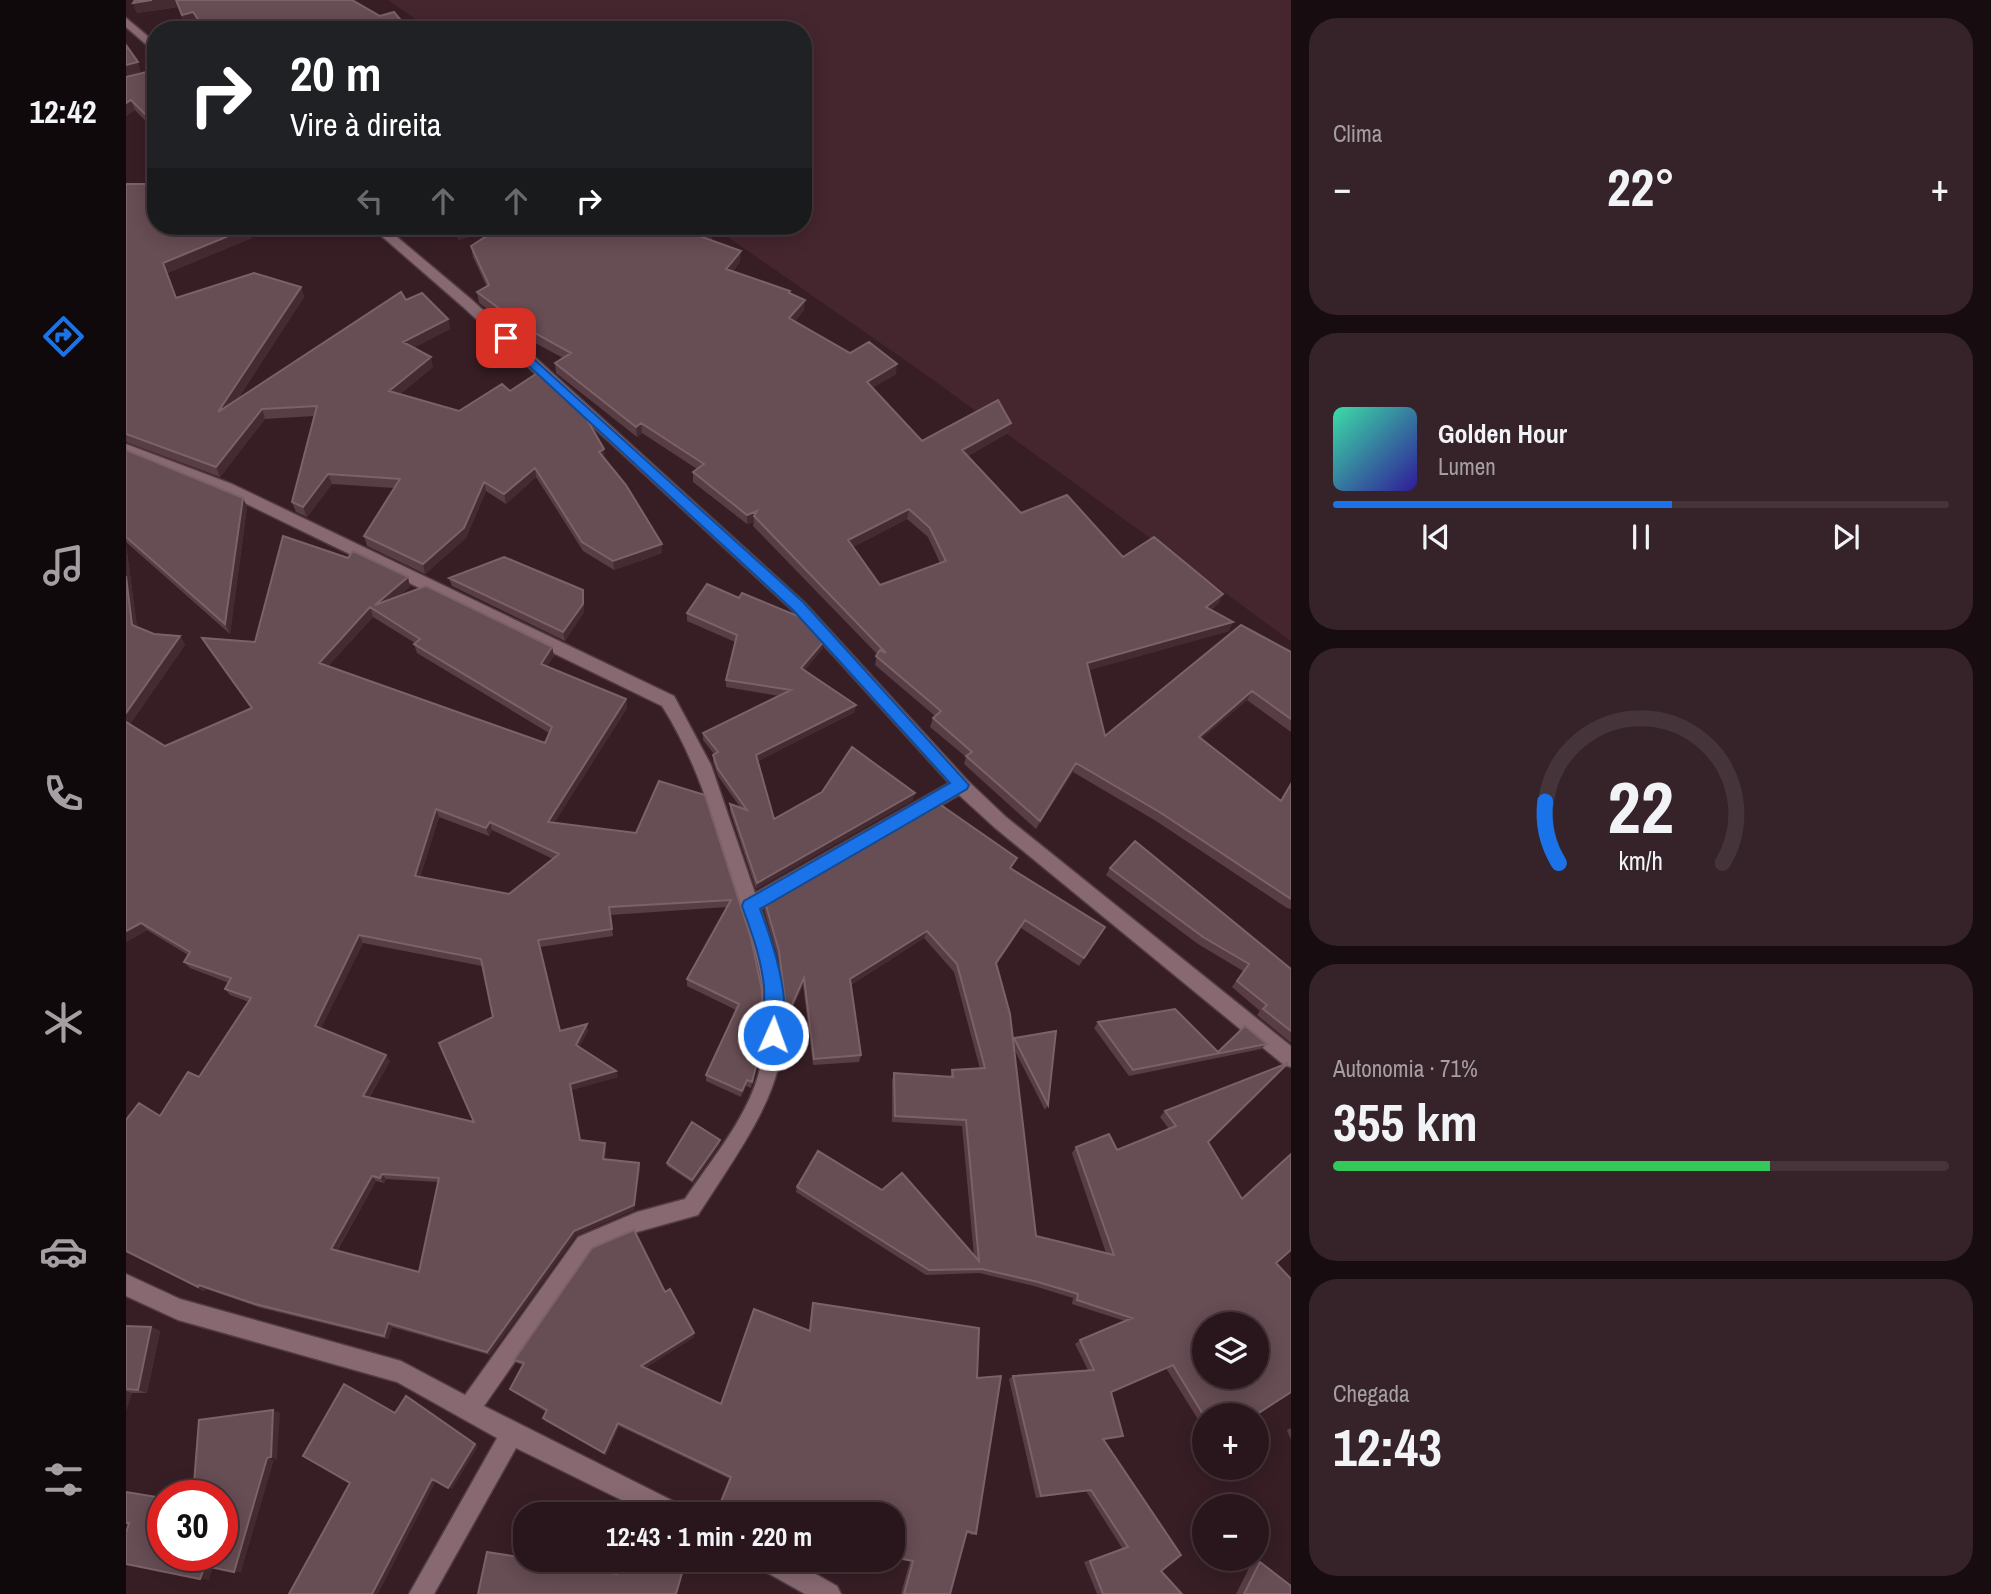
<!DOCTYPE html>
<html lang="pt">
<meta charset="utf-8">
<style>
body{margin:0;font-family:"Archivo Narrow",sans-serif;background:#352329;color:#f1f3f6;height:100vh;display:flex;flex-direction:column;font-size:26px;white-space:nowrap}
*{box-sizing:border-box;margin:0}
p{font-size:23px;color:#a59fa3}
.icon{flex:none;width:38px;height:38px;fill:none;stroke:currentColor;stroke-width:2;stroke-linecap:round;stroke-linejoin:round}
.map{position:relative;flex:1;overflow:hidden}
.details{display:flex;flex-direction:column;gap:18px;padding:18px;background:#170c0f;width:700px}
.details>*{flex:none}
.top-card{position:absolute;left:21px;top:21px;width:665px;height:214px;border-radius:28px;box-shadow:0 4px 18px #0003,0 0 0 2px #45353b;background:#202124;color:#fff;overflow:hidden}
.buttons{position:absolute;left:1066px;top:1312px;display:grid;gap:14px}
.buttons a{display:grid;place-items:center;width:77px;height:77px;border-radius:50%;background:#29161c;box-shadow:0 4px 18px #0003,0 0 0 2px #45353b;font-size:35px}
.speed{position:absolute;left:21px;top:1480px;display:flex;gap:14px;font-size:35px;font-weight:700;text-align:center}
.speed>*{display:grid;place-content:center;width:91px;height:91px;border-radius:50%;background:#29161c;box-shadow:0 4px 18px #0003,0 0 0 2px #45353b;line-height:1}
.speed .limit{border:10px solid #d22;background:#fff;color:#111}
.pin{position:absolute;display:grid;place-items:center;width:60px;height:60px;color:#fff;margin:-30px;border-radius:14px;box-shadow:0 4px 10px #0006}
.me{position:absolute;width:77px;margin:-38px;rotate:2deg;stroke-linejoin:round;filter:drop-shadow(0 0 5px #0008)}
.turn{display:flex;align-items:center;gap:24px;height:147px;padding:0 28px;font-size:32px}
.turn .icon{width:91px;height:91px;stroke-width:2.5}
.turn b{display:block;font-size:49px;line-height:60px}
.lanes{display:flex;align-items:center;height:66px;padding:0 28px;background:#0003;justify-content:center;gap:35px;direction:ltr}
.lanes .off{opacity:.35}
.big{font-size:52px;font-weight:800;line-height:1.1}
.details .widget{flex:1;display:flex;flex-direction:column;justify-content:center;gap:10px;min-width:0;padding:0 24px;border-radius:28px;background:#352329}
.details .dial{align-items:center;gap:0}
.dial svg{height:182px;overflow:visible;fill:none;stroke:#45353b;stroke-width:7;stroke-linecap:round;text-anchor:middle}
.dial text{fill:#f1f3f6;stroke:none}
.song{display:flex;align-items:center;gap:21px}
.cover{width:84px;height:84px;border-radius:10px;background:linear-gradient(135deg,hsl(160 70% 55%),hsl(250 70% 35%))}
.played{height:7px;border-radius:4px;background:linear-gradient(90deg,#1a73e8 55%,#45353b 55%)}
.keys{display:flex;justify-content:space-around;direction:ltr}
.heat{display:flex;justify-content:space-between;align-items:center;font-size:38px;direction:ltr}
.charge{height:10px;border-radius:5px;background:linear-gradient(90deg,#34c759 71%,#45353b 0)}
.trip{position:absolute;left:387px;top:1502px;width:392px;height:70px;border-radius:28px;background:#29161c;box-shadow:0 4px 18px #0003,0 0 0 2px #45353b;font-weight:800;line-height:70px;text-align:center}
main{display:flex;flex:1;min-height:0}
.dock{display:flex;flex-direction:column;width:126px;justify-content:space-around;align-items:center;background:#10090b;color:#a59fa3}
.dock .icon{width:49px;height:49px}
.dock .on{color:#1a73e8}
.dock b{font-size:32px;color:#f1f3f6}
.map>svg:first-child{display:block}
.built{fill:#45262e}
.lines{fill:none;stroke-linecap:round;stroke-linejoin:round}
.minor-casing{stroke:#513c42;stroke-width:3}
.minor{fill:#886971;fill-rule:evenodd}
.wall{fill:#583d44;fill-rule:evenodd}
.shaded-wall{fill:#442a31}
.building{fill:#674d54;stroke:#7b6268;stroke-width:2;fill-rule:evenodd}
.route{fill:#1a73e8;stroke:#114b97;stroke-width:2}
</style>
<main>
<nav class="dock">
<b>12:42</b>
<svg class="icon on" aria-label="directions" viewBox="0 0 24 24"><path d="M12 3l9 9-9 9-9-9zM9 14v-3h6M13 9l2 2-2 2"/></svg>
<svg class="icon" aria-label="music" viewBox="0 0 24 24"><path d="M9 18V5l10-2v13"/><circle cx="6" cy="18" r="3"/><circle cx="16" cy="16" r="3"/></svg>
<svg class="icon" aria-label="phone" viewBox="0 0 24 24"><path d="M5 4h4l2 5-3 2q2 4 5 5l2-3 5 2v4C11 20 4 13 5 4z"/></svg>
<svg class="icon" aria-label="climate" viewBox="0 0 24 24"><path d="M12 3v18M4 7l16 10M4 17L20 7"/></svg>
<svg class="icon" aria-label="car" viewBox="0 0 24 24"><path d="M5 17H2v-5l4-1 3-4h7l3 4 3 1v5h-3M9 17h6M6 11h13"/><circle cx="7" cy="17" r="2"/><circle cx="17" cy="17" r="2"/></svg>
<svg class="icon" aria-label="filters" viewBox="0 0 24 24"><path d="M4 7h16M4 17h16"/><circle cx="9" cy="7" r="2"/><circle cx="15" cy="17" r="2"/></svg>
</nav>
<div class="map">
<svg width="1165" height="1594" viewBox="0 0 1165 1594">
<rect width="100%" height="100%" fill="#371e25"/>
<!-- built -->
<path class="built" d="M262,0h903v641l-366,-267 -213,-148h91v-196h-372z"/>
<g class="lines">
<!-- minor casing -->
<g class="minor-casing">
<path id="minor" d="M0,18l30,25v10l-30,-26z
M30,71v7l-30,9v-8z
M244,226h14l88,74 332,302 163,178 39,37 285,229v21l-7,-2 -290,-238 -35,-32 -198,114c49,146 15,186 -63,306l-61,17 -45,19 -108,155 199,100 3,8h-36l-134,-66 -82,146h-25l88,-156 -100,-56 -219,-62 -52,-24v-22l54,25 221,62 64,34 113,-158 59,-25 48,-13c25,-38 60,-78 73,-123 21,-72 -8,-141 -29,-208 -18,-56 -35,-112 -67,-162l-440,-214 -96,-37v-11l106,40 442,212 37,69 44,128 194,-110 -157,-173 -330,-304z
M627,1559h36l48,27 4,8h-36l-48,-27z"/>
</g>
<!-- minor -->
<use href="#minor" class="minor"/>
</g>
<!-- wall -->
<path class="wall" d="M226,0l28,16 29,14h-207l-5,-8 -12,3 -7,-18 -41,6 -4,-10z
M0,77l30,6v49l-21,-22 -9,6z
M0,184l30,42h93l-2,1 5,11 -85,35 9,25 125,-11 3,10 -67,103 169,-100 42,19 2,10 -37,19 20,19 -33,27 59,17 51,-20 95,68 57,85v9l-48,17 -31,-19 -47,-74 -30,27 -20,-13 -20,47 -41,36 -58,-28 -3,-10 30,-48 -62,-4 -25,33 -11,-5 -4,-10 22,-86 -49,3 -45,58 -94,-35z
M280,226h31l-24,7z
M326,226h254l6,14h-1l29,22 -7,9 57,23 14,16 -9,11 55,32 46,21 -24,14 50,53 89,-18 -3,10 -40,23 53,57 102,44 96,46 -8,7 18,21 -140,39 16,66 186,-84v80l-44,-32 -46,39 80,61 10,-18v127l-4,-1 -131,-87 -83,-49 -37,57 -72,-65 2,-7 -36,-30 3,-9 2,-2 -60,-51 2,-11 -124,-128 1,-4 -7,2 -54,-42v-10l4,-3 -55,-36 -5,4 -81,-64 -1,-10 8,-5 -37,-20 -47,-35 -2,-11 10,-5 -14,-30 -2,-11 31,-20 -43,14zM781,519l21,18 12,26 -60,22 -27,-38z
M0,450l117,48 4,9 -17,127 -104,-92z
M0,545l11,82 17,7 26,2 5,9 -55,79 35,22 86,-38 -44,-61 -5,-9 53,4 155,-55 -11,9 153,51 2,9 -7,10 79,33 1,9 -73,115 82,10 69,-38 46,143 11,105 -11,45 -5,-2 -5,11 -35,-16v-6l30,-65 -49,-24v-7l40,-72 -117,8 3,21 -73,11 20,84h28l-9,16 39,30 -47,13 9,50 26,8 -1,11 35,9 -6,42 -58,25 -86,120 -98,-28 -4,12 -127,-31 -55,-19 -2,2 -78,-39v-132l34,-4 39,-39 50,-75 -19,-7 -5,-6 4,-6 -39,-15 -6,-6 4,-7 -41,-25 -21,12zM247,617l42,26 -1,1 3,9 132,80 -4,10 -217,-77zM313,817l50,19 3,-6 61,29 -44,35 -89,-17zM237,943l119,23 11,51 -19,105 -105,-24 21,-37 -69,-33zM260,1179l52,3 -19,90 -82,-21 39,-70 8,2z
M323,578l134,12 1,22 -19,29 -113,-55z
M561,613l136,35 -18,22 50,42 -97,49 16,58 139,-19 -157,89 -26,-78v-7l10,3 -22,-31 -5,-14v-7l1,-1 -11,-14v-7l76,-37 -53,-9v-7l9,-38 -48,-21z
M891,858l-6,11 89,65 -21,32 -58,-38 -24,36 16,76 1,-2 34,67 -3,5 -31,-61 22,187 70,17 -34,-100 4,-6 41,3 52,-21 -9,-12 5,-6 43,31 34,56 40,-37 9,-7 -15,109 -72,153v13l-38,-61 -55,24 12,44 -5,2 -14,2 57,131 21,23h-85l-13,-32 38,-14 -36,-57 -50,7 -27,-119 4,-3 75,-6 -13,-26 5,-4 45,-19 -53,-17 1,-6 -39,-12 -55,-13 -53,2 -130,-83 1,-5 177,69 -12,-130 -70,-4v-42l2,-7 56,4 2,-7 28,-1 -26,-97 -30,-34 -73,47 10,70 -2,7 -46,3 -10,-80 -17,38 -8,-64 -14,-49 1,-8z
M984,868l181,101v74l-34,-28 3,-4 -28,-24 11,-16 -45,-27 -92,-69z
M972,1022l120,30 49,-8 -6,5 -132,27 -35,-48z
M594,1140v4l-27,39 -26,-17v-3z
M539,1292l29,45 -49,31 76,36 88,-73 4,-28 164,75 -1,156 -4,1 -5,-2 -17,61h-49l9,-33 -18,-3v-44h-157l-15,-8 10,-27 -111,-53 -13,29 -61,-34 -2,-3 3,-6 -33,-20 -3,-3 13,-24 -6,-2 -3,-3z
M0,1326l25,1 9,4 -13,62h-15l-6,17z
M1165,1428v12l-4,-10z
M1126,1562h8l31,32h-55z"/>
<!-- shaded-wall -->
<path class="shaded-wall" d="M26,0h23l3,7 -41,6 -4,-10z
M67,12l4,10 -12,3 -3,-10z
M135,24l2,6h-19z
M12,62l3,10 -15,5v-12z
M5,100l4,10 -9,6v-13z
M285,226h26l-24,7z
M343,226h34l-44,14 -2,-10z
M122,228l4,10 -85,35 -4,-10z
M586,229v11l-10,7v-10z
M615,251l-1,11 -14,17v-10z
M175,287l3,10 -82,125 -4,-10z
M679,300l-1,10 -15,18v-10z
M322,319l2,10 -45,23 -2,-10z
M305,357l2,10 -42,34 -2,-10z
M771,364l-1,10 -31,18 2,-10z
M136,409l3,10 -45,58 -4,-10z
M515,423l1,10 -5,4 -1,-10z
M885,423l-3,10 -48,27 2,-10z
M478,449l1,10 -5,3 -1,-10z
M409,468l1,9 -30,27 -2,-10z
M202,474l4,10 -25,33 -4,-10z
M358,482l2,9 -20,47 -41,36 -2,-10z
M117,498l4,9 -17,127 -5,-10z
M783,509l-2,10 -60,31 1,-10z
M631,511l-3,5v6l-7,2v-9z
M536,544v9l-48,17 -1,-9z
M0,545l12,89 -6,-9 -6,-49z
M282,577l2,10 -31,26 -4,-8z
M457,590l1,22 -19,29 -2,-9z
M1097,594l-4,9 -17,14 4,-10z
M244,607l3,10 -50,55 -4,-9z
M1107,622l-4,9 -146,41 4,-9z
M54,636l5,9 -58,83 -1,-15z
M698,641l-1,7 -23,28 1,-8z
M426,647l2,9 -11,16 -2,-8z
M1126,691l-5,9 -53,45 5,-8z
M500,699l1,9 -77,122 -2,-8z
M730,705l-1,7 -99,50v-7z
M950,763l-3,9 -37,57 4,-8z
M789,793l-2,7 -157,89 1,-6z
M310,809l3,8 -21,66 -3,-7z
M364,822l2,8 -3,6 -3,-8z
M899,920l-4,8 -28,42 3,-7z
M15,923l6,7 -21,12v-11z
M801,931l-3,7 -75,48 1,-7z
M233,935l4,8 -44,89 -4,-6z
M678,978l-1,7 -17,38 1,-7z
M461,1024l1,7 -11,20 -1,-6z
M636,1043l-1,6 -10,39 1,-6z
M260,1055l4,6 -24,41 -3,-6z
M490,1071l2,6 -47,13 -1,-6z
M621,1080l-1,6 -5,11 1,-6z
M594,1140v4l-27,39 -1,-3z
M479,1143l1,5 -2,16 -1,-5z
M513,1163l1,5 -6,42 -58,25 -86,120 -3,-3 87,-121z
M256,1174l4,5 -2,4 -4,-5z
M246,1176l4,5 -41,72 -4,-4z
M73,1285l7,4 -2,2 -6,-4z
M262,1323l4,4 -4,12 -4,-3z
M25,1327l9,4 -13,62 -9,-3z
M568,1333v4l-52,33 -1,-4z
M0,1391l6,2 -6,17z
M147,1410l7,3 -3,47 -6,-3z
M492,1423l1,3 -13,29 -2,-2z
M349,1444l3,2 -26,43 -4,-1z
M141,1458l7,2 -33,112h-7z
M306,1479l4,2 -58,113h-6z
M79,1566l8,1 -4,13 -9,-1z"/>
<!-- building -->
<path class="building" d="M9,0h17l-19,3z
M50,0h176l28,16 14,-4 15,18h-142l-6,-6 -17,6h-38l-13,-18 -11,3z
M0,45l12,17 -12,3z
M20,72l10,11v42l-25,-25 -5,3v-26z
M0,184h30v42h91l1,2 -85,35 13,35 78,-25 47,14 -83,125 183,-120 5,8 16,-7 26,26 -45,23 28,15 -42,34 70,20 43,-27 8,7 29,-19 43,39 22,38 -5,3 27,33 36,59 -49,17 -31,-19 -47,-74 -31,26 -20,-12 -20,46 -41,36 -59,-28 36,-57 -72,-5 -25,33 -11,-5 25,-96 -55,3 -46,58 -90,-33z
M329,226h14l-12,4z
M376,226h204l6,3 -10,8 39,14 -15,18 64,22 -1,2 16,7 -16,18 61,35 19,-11 28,22 -30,18 55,59 76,-41 13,23 -49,27 59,63 46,-18 56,62 31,-20 69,57 -17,13 27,15 -146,41 18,73 136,-111 50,27v67l-39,-28 -53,46 82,64 10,-17v115l-130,-86 -85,-50 -36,58 -74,-65 6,-4 -39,-34 8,-7 -65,-55 4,-6 6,3 -132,-137 3,-5 -10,4 -54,-43 11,-8 -63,-41 -5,4 -81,-64 16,-10 -47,-26 -47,-35 12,-7 -18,-39zM783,509l21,19 16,33 -66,24 -32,-45z
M0,450l117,48 -18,126 -99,-87z
M157,536l65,22 5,-7 55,26 -33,28 51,-19 126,61 -11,17 85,35 -78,123 88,11 23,-52 46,14 46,143 11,52v53l-10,39 -5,-2 -5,11 -36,-16 33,-71 -52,-25 44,-79 -122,7 3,22 -74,11 22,91 27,-7 -11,21 40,26 -46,13 10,56 25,3 -2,16 36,4 -5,42 -60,26 -87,121 -99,-29 -4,13 -129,-32 -56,-19 -1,2 -72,-36v-131l13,-17 21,13 28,-44 11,5 52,-79 -26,-9 6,-11 -47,-16 6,-10 -49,-29 -15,8v-209l39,24 87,-38 -50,-70 53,4zM244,607l50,32 -6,5 138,83 -7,16 -226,-80zM310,809l50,19 4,-6 69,32 -50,40 -94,-18zM233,935l122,24 12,58 -54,26 35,79 -111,-26 23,-41 -71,-29zM256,1174l57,4 -20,94 -88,-23 41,-73 8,2z
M378,557l79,33v14l-20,28 -114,-54z
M0,576l6,49 22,9 26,2 -54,77z
M581,584l32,14 3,-5 63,26 19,22 -23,27 55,37 -100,50 18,64 48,-27 30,-45 63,46 -158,90 -27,-79 17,6 -29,-41 -5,-14 5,-3 -15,-19 88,-43 -65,-10 11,-45 -50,-22z
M812,803l79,55 -7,10 95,59 -21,31 -59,-38 -29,43 14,51 26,222 78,19 -38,-108 33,-13 8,16 59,-24 -11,-15 123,-48 -80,79 34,57 49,-45v96l-15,13 15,16v113l-37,24h-50l-31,-51 -62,27 12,44 -20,3 78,116 -20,16 21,23h-79l-13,-33 38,-14 -37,-57 -50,6 -28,-120 81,-6 -14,-30 52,-22 -55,-18 1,-6 -40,-12 -56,-13 -53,1 -132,-83 21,-36 64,39 20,-17 77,88 -13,-141 -71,-4 -1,-43 59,4 -1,-7 33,-2 -28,-104 -30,-33 -77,48 11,76 -47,4 -10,-81 -17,38 -8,-65 -14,-49zM1078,1325h52v52h-52z
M1009,841l156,128v62l-28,-22 4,-4 -30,-24 12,-17 -46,-27 -93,-69z
M1049,1009l43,43 27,-26 22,18 -134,26 -35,-48z
M930,1031l-8,74 -34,-67z
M566,1122l28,18 -28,40 -25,-17z
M508,1230l31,62 5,-3 24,44 -53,33 80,38 33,-95 56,22 3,-28 166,25 -2,50 24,-2 -25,158 -9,-3 -17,63h-46l9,-33 -21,-4v-43h-154l-18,-10 11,-27 -113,-54 -14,30 -61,-35 4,-8 -37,-21 14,-26 -10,-3 78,-112z
M0,1326l25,1 -13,63 -12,-1z
M218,1384l51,29 11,-17 69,48 -27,44 -16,-9 -60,115h-83l61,-111 -47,-27z
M147,1410l-2,47 -4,1 -33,114 -29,-6 -5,13 -74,-15v-31l3,-10h-3v-31l37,6v58h59v-60h-29l6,-76z
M361,1552l38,6v1l92,15 4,-15h65l-10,35h-198z
M1134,1562l31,24v8h-47z"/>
<!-- route -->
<path class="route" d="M380,334l297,268 166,183 -2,4 -207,120c13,34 35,97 19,132l-6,2 -6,-2c-4,-9 -2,-42 -3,-55 -3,-28 -12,-53 -22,-80l2,-5 206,-118 -157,-173 -291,-269v-6z"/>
</svg>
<div class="buttons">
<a><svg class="icon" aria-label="layers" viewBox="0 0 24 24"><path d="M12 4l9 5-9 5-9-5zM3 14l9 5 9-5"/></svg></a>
<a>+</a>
<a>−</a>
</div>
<div class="speed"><div class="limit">30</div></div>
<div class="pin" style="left:380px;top:338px;background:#d93025"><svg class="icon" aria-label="arrive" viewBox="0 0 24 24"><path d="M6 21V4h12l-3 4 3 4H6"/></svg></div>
<svg class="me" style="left:647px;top:1035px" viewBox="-20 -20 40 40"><circle r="17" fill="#1a73e8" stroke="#fff" stroke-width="3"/><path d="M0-11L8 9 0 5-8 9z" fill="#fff"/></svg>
<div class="trip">12:43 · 1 min · 220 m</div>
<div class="top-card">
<div class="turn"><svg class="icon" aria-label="right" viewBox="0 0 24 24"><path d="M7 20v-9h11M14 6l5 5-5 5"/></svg><div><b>20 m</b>Vire à direita</div></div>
<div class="lanes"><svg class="icon off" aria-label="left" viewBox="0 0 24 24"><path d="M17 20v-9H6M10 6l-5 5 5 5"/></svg><svg class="icon off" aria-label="ahead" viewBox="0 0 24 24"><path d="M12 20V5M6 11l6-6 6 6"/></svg><svg class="icon off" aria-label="ahead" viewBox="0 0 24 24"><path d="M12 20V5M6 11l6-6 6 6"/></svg><svg class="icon" aria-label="right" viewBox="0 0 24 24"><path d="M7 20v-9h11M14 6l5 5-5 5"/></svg></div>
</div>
</div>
<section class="details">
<div class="widget"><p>Clima</p>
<div class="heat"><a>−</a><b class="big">22°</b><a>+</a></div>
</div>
<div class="widget">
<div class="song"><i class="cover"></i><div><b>Golden Hour</b><p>Lumen</p></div></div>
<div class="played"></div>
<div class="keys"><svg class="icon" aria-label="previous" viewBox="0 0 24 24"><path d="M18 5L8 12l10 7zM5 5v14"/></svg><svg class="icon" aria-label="pause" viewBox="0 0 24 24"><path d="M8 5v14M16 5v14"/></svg><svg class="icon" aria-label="next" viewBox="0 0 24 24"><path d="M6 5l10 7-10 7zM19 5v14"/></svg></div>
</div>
<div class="widget dial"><svg viewBox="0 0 100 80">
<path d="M14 69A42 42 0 1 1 86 69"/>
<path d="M14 69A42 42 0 0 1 8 42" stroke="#1a73e8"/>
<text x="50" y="56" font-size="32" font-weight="700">22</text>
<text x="50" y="72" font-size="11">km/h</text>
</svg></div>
<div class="widget"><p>Autonomia · 71%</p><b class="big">355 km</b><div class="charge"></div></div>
<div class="widget"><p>Chegada</p><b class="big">12:43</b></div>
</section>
</main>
